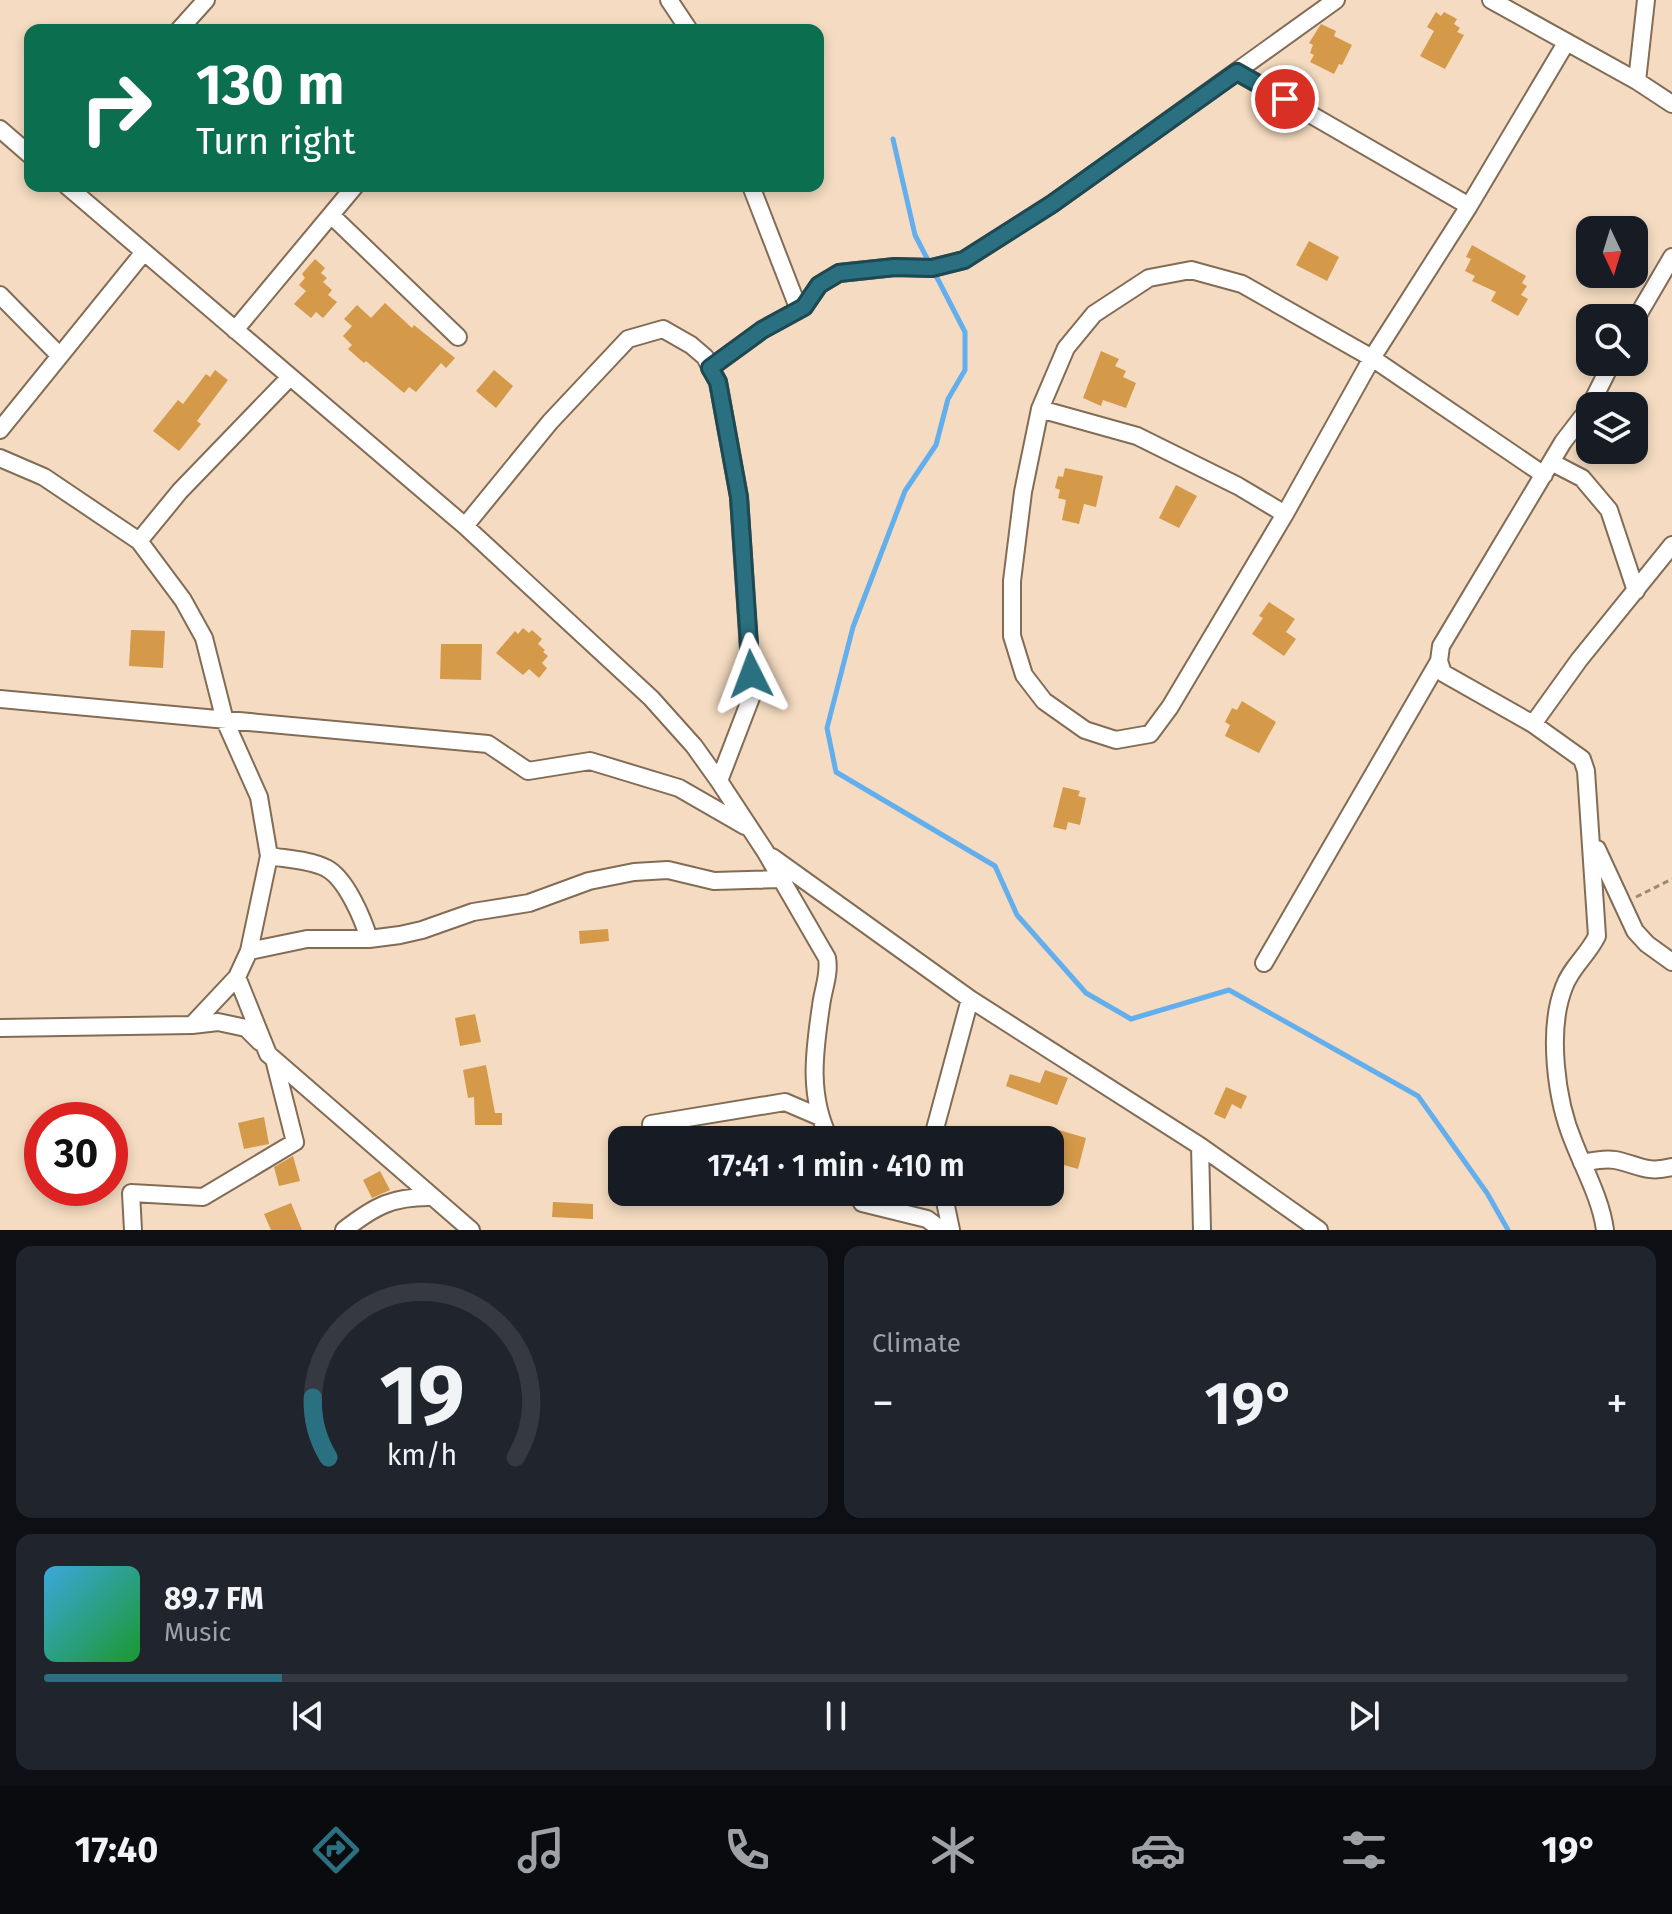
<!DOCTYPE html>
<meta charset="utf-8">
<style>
body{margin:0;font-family:"Fira Sans",sans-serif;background:#20242c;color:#f1f3f6;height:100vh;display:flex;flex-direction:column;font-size:30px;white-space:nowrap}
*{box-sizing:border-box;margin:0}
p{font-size:26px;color:#9ea1a6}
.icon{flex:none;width:44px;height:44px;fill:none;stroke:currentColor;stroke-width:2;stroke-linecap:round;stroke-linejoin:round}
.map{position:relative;height:1230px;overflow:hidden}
.panel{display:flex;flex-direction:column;gap:16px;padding:16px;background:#0d0f14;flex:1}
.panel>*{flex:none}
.hud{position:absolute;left:24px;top:24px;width:800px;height:168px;border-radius:16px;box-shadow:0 4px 12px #0003;background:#0b6e4f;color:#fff;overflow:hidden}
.needle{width:52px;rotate:176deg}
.fabs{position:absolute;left:1576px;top:216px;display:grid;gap:16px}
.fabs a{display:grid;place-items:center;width:72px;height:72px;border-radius:16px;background:#171b24;box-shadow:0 4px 12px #0003;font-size:40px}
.speed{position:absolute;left:24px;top:1102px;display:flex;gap:16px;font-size:40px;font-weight:700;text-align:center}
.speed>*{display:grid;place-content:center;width:104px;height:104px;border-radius:50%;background:#171b24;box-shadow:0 4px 12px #0003;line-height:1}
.speed .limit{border:12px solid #d22;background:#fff;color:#111}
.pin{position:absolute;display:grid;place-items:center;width:68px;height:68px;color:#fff;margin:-34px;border:4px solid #fff;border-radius:50%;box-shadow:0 2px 8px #0007}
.me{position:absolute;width:88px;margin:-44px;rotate:357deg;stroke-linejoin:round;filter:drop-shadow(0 0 6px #0008)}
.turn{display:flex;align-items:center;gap:28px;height:168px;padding:0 40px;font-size:36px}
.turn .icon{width:104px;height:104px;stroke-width:2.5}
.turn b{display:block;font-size:56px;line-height:68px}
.big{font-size:60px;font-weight:600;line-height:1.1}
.panel .widget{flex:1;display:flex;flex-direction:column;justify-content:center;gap:12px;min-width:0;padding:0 28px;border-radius:16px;background:#20242c}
.panel .dial{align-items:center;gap:0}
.dial svg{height:208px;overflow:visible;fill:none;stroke:#363941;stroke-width:7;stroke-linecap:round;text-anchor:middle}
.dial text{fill:#f1f3f6;stroke:none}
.song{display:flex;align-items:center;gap:24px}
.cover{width:96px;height:96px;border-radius:12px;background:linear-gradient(135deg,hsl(200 70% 55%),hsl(130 70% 35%))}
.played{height:8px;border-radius:4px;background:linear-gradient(90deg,#2b7080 15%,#363941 15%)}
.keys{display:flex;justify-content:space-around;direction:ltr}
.heat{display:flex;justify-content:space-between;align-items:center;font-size:44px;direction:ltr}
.panel .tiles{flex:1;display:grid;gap:16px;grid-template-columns:1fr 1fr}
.widget:last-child{grid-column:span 2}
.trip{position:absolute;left:608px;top:1126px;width:456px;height:80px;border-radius:16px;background:#171b24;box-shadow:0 4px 12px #0003;font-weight:600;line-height:80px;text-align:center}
.menu{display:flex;height:128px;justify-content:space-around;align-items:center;background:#090b0e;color:#9ea1a6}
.menu .icon{width:56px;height:56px}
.menu .selected{color:#2b7080}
.menu b{font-size:36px;color:#f1f3f6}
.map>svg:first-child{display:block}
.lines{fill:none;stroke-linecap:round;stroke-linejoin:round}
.stream{stroke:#63aeed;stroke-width:5}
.building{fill:#d49949}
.minor-casing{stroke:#826c55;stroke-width:20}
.path{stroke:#9b8a77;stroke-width:3;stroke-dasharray:6 4;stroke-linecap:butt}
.minor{stroke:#fff;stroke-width:16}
.route-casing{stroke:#1c4953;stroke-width:20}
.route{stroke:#2b7080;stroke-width:14}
</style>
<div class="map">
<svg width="1672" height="1230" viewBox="0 0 1672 1230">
<rect width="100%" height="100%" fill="#f4dbc1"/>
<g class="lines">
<!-- stream -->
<path class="stream" d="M893,139l22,96 50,97v38l-17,29 -12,46 -31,46 -52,136 -26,101 9,44 159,94 22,49 69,78 45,26 98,-29 189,106 69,97 21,37"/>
</g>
<!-- building -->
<path class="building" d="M1436,12l5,4 3,-4 13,7 -3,5 6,4 -3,4 7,3 -19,34 -25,-13 14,-25 -7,-4z
M1321,24l15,7 -2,5 18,9 -10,20 -3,-1 -5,10 -24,-12 4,-7 -4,-2 3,-8 -4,-2z
M1309,241l30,16 -12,24 -31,-16z
M1472,245l54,31 -4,7 5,3 -6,9 7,4 -10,17 -27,-15 5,-9 -24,-11 3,-5 -10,-5 6,-12 -5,-2z
M315,259l10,9 -4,5 6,5 -4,4 9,8 -4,5 9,7 -14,16 -7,-6 -5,6 -17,-14 12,-13 -7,-6 6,-7 -3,-4z
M385,303l27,25 2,-3 41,33 -9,10 -5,-5 -25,29 -7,-5 -5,6 -38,-32 -2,2 -16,-14 4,-4 -9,-9 9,-10 -8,-7 13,-14 14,13z
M1101,351l18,8 -4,7 11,5 -3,6 13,6 -10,25 -23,-8 -2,6 -18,-8z
M215,370l13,10 -31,41 4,3 -22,27 -26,-20 25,-31 5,4 23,-30 4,3z
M494,370l19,16 -17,22 -20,-17z
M1065,468l38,8 -7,31 -12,-3 -5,20 -17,-4 4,-20 -8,-2 2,-8 -5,-2 3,-12 5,1z
M1176,485l21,11 -18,32 -20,-10z
M1269,602l26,17 -9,13 10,7 -12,17 -32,-22 11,-16 -4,-2z
M523,628l6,5 3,-3 10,9 -4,5 7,6 -2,2 5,4 -6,7 5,5 -8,10 -10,-9 -6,6 -27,-22 19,-22 3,3z
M131,630l34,1 -2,37 -34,-2z
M441,644h41l-1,36 -41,-1z
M1242,701l34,21 -17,31 -34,-17 5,-11 -5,-3 7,-14 5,2z
M1063,787l17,4 -2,5 8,2 -6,27 -12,-3 -2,8 -13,-3z
M608,929l1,12 -29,3 -1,-13z
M475,1014l6,28 -21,4 -5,-28z
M486,1065l9,48h7v12h-27l-1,-28 -6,1 -5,-28z
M1045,1070l23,8 -11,27 -51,-19 4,-12 30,9z
M1226,1087l21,9 -6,13 -9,-5 -7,15 -11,-5z
M264,1117l5,27 -25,5 -6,-26z
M1059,1130l27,8 -8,31 -28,-8z
M293,1156l7,25 -21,5 -5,-19z
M380,1171l10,19 -18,8 -9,-18z
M659,1192h49l1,9 -49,5z
M553,1202l40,2v15l-41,-2z
M291,1203l11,27h-31l-7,-16z"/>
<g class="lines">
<!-- minor casing -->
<g class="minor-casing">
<path id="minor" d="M669,0l20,30
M1491,0l146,81 35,23
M179,30l27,-30
M1237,72l232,134
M1637,81l9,-81
M0,129l30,26
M67,186l398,340 186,172 43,48 25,35 46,70 62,107c3,16 -4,31 -6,48 -7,47 -13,91 9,134
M751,186l48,124
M331,215l127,122
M0,295l60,61
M1634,322l38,-65
M235,330l120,-144
M710,368l52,-38 42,-23 15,-22 20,-12 56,-6 37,1 32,-8 88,-56 284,-204
M1590,406l22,-44
M1590,407l-27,35 -122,204 -2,15 4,12 90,51 49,35 4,12 11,165c-9,19 -26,31 -33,51 -17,43 -8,114 10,156 11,28 27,57 31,87
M1040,409l97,27 101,50 47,28
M0,430l144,-178
M0,458l44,19 95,64 44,59 21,38 21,83 34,76 10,59c18,3 42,4 57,12 20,10 37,51 43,71
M1551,462l31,16 27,32 27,81
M1544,475l-172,-117 -130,-74 -51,-14 -42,8 -55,36 -28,34 -26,61 -17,83 -11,89v55l12,39 20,26 41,29 31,10 34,-6 20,-27 115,-193 87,-156 97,-152 97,-163
M465,526l85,-104 78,-83 35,-10 28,16 14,12 13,25 21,115 13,198 -33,86
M139,541l41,-50 110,-114
M0,699l488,45 40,27 62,-10 89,27 66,38
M1533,724l46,-64 93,-115
M1597,849l38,82 12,13 25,18
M772,857l198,142 230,147 119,84
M249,951l20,-95
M1264,963l175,-302
M237,977l31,77 203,176
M192,1025l26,-3 28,6 14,14
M0,1028l192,-3 45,-48 12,-26 58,-12h62l31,-4 22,-5 51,-18 56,-9 60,-22 45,-9 34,-2 46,11 67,-2
M651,1124l134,-22 35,15
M932,1140l38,-141
M1200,1146l2,84
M1582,1163c11,-2 21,-5 33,-3 22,4 31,14 57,7
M856,1192l6,11 65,16 15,11
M943,1192l8,38
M133,1230l-2,-37 72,4 92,-55 -21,-83
M344,1230c31,-24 49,-34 89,-33"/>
</g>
<!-- path -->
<path class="path" d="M1636,897l36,-18"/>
<!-- minor -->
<use href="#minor" class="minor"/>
</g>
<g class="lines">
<!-- route casing -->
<g class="route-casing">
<path id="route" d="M751,674l-12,-177 -21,-115 -8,-14 52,-38 42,-23 15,-22 20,-12 56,-6 37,1 32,-8 88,-56 185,-132 48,27"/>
</g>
<!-- route -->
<use href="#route" class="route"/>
</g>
</svg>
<div class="fabs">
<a><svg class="needle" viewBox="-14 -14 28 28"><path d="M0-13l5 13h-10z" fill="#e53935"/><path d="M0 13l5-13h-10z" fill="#9ea1a6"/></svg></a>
<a><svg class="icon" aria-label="search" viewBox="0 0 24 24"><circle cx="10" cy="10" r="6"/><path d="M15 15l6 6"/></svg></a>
<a><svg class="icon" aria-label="layers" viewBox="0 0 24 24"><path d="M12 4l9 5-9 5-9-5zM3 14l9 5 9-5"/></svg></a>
</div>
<div class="speed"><div class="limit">30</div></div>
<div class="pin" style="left:1285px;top:99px;background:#d93025"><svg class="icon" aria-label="arrive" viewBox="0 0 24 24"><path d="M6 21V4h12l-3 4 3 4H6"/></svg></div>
<svg class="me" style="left:751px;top:674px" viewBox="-20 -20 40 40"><path d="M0-17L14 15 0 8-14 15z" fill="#2b7080" stroke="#fff" stroke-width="4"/></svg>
<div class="trip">17:41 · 1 min · 410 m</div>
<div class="hud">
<div class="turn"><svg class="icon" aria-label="right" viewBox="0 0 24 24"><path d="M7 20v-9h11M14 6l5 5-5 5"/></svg><div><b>130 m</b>Turn right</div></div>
</div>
</div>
<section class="panel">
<div class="tiles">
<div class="widget dial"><svg viewBox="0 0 100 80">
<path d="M14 69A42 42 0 1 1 86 69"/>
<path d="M14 69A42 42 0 0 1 8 46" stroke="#2b7080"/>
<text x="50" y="56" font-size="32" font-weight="700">19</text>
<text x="50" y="72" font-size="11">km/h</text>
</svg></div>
<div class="widget"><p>Climate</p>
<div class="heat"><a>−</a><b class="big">19°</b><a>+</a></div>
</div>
<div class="widget">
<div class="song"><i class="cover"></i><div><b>89.7 FM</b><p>Music</p></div></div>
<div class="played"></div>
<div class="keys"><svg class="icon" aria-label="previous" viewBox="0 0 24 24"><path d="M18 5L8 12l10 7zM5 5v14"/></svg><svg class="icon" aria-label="pause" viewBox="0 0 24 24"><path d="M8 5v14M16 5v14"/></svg><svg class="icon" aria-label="next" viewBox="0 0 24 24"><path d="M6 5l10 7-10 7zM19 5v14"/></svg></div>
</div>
</div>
</section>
<nav class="menu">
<b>17:40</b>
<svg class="icon selected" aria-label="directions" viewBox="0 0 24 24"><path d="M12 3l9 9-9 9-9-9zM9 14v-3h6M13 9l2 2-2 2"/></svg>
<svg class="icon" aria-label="music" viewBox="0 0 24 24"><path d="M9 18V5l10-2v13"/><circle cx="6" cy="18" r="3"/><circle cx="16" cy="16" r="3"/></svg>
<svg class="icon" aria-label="phone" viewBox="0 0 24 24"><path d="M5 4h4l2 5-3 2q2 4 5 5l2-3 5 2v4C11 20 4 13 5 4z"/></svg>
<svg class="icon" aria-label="climate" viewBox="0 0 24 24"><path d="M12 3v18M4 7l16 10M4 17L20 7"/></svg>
<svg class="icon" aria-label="car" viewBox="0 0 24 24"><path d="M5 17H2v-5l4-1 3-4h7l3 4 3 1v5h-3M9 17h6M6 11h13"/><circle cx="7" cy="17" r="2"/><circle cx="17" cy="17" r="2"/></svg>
<svg class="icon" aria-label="filters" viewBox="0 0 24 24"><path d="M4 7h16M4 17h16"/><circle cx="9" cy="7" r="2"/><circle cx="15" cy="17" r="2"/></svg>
<b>19°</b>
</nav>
